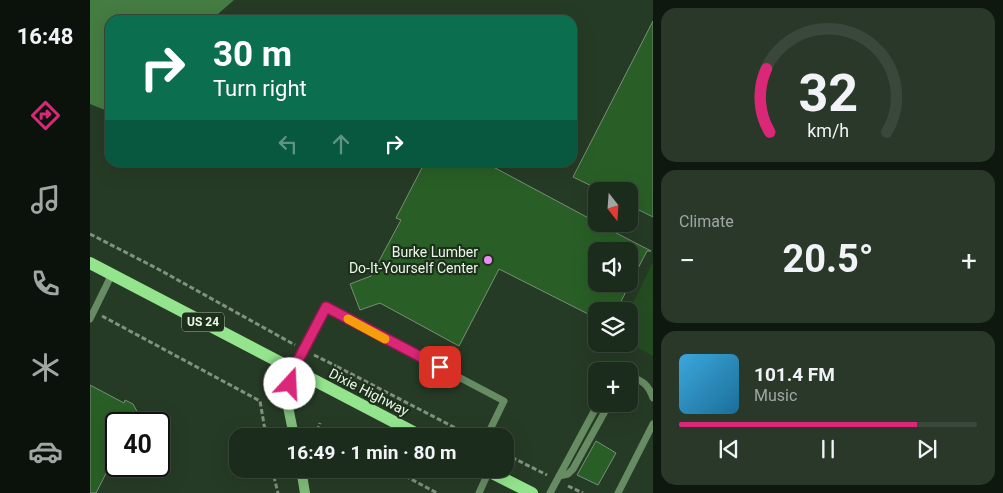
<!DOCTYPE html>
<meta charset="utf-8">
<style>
body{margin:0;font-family:Roboto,sans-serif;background:#293829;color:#f1f3f6;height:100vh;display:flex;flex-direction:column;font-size:19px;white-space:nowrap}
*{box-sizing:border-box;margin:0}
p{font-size:16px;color:#a0a7a3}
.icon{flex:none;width:28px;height:28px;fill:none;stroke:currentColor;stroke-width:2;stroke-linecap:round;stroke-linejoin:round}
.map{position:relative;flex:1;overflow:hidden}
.panel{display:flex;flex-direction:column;gap:8px;padding:8px;background:#0f180f;width:350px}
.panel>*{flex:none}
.hud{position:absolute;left:15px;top:15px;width:472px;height:152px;border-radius:15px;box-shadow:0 5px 20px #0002,0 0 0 1px #3a483b;background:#0b6e4f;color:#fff;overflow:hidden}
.needle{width:32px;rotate:163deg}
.buttons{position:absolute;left:498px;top:182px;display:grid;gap:10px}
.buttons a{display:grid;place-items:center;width:50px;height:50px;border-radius:10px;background:#1c2c1c;box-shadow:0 5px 20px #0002,0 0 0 1px #3a483b;font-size:25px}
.speed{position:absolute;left:15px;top:412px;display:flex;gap:10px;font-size:25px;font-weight:700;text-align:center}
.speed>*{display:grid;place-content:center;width:65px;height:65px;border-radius:50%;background:#1c2c1c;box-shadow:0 5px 20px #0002,0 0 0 1px #3a483b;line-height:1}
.speed .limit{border:2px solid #111;border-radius:8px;background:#fff;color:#111}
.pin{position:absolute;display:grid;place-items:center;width:42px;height:42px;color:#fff;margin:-21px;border-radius:10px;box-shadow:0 2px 8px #0006}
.me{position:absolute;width:55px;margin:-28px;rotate:20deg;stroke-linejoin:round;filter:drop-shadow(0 0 4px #0008)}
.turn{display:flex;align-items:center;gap:18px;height:105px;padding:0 25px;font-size:22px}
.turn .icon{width:65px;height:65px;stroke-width:2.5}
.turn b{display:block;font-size:35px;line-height:42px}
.lanes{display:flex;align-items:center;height:48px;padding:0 25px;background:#0003;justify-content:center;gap:25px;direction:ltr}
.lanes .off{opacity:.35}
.big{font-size:38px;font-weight:700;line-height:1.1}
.panel .card{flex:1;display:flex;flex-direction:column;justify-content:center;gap:8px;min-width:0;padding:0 18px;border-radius:15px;background:#293829}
.panel .dial{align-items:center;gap:0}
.dial svg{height:130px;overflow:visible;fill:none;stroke:#3a483b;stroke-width:7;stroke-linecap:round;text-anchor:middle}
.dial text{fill:#f1f3f6;stroke:none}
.song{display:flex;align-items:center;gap:15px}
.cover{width:60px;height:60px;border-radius:8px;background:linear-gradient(135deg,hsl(200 70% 55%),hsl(200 70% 35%))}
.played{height:5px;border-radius:2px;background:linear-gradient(90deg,#db2777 80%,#3a483b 80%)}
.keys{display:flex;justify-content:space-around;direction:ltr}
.heat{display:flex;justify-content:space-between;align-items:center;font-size:28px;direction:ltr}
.trip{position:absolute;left:139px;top:428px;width:285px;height:50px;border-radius:15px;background:#1c2c1c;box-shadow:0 5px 20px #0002,0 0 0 1px #3a483b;font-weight:700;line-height:50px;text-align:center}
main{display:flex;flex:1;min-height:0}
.tabs{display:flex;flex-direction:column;width:90px;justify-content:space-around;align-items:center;background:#0b120b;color:#a0a7a3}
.tabs .icon{width:35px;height:35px}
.tabs .active{color:#db2777}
.tabs b{font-size:22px;color:#f1f3f6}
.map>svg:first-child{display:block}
.green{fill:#244d22}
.water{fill:#457c42}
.building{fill:#295f26;stroke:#788f76;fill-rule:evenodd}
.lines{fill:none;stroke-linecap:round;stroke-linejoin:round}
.path{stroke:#80917f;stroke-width:3;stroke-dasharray:5 2.5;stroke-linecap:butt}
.lane{stroke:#678c63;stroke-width:7}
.secondary{stroke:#81be7c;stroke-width:10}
.primary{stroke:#94e48e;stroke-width:12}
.route-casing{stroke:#8e194d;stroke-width:12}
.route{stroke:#db2777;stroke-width:9}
.slow{stroke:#f59e0b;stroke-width:9}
.poi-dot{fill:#ec8cfa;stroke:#1d301b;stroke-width:2}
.labels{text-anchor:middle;stroke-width:4.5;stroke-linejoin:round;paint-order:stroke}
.shield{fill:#1d301b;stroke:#acbbab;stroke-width:1}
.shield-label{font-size:12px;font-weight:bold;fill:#eaf7e9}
.poi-label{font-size:14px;fill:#eaf7e9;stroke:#1d301b;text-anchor:end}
.street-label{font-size:14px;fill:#eaf7e9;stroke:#1d301b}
</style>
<main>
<nav class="tabs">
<b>16:48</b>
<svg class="icon active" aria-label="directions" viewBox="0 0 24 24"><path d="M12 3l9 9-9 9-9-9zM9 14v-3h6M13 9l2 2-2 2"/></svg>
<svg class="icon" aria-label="music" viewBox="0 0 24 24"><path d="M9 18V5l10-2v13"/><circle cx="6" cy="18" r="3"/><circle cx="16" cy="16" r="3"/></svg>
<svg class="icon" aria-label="phone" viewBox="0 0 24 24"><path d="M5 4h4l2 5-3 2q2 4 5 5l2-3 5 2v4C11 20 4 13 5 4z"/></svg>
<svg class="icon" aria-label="climate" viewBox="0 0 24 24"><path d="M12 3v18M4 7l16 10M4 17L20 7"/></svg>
<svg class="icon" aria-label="car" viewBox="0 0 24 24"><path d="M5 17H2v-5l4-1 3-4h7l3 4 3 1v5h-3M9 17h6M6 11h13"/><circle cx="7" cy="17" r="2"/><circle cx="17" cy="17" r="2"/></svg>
</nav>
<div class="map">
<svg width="563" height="493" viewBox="0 0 563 493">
<rect width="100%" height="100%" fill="#263b25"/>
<!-- green -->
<path class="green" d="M563,262v94l-24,-13v-32z"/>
<!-- water -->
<path class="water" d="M0,0h144l-23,20h-101v87l-5,3 -15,-6z"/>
<!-- building -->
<path class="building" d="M563,21v196l-24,-12v-14h-27l-29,-14z
M335,162h59l112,60v2h3l52,27h-4l-31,60h-20v7l-97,-49 -40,77 -79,-43 -20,7 -10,-26 21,-8 30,-56 -5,-2zM506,251h33v33h-33z
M0,385l34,18 1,-3 8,4 5,9 -1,11h-21v30l-20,39h-6z
M506,441l20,12 -18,32 -21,-10z"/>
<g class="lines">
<!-- path -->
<path class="path" d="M0,234l68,35 137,76
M12,316l158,85 6,35
M224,355l22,11
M244,372l2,-6 135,70
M223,428l15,8
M227,431l3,-8
M415,454l42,21
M182,469l6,24
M302,469l45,24
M478,486l15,7"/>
<!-- lane -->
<path class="lane" d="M0,319l22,-45
M203,370l33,-63 178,94 -17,35
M539,376c13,5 19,7 24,22
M469,476l9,-2 5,-5 36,-65
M389,493l10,-22
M460,493l48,-89
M528,493l35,-69"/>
<!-- secondary -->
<path class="secondary" d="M203,370l-7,27 8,39
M211,469l4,24"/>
<!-- primary -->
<path class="primary" d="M0,263l331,173
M394,469l48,24"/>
</g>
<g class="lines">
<!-- route casing -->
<g class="route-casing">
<path id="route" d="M200,384l3,-14 33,-63 114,60"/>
</g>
<!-- route -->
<use href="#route" class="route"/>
<!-- slow -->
<path class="slow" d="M258,319l37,20"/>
</g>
<!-- markers -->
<circle class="poi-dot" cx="398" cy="260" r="5"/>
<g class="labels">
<!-- shield labels -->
<rect class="shield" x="92" y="312.5" width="42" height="19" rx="4"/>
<g class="shield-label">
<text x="113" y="326">US 24</text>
</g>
<!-- poi labels -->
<g class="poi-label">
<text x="388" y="257">Burke Lumber<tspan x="388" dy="16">Do-It-Yourself Center</tspan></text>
</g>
<!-- street labels -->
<g class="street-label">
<text transform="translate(279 392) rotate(27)" y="5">Dixie Highway</text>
</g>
</g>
</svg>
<div class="buttons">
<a><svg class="needle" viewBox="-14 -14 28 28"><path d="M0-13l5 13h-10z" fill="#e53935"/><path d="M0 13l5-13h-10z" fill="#a0a7a3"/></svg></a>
<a><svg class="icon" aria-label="sound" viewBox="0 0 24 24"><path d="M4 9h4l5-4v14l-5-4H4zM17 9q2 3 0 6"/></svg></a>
<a><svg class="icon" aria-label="layers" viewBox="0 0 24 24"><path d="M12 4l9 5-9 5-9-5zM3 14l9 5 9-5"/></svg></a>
<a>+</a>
</div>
<div class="speed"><div class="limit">40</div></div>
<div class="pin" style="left:350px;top:367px;background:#d93025"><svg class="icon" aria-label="arrive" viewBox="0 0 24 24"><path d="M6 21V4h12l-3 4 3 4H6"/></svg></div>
<svg class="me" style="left:200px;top:384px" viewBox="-20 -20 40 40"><circle r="19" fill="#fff"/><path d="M0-13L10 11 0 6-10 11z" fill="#db2777"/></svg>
<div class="trip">16:49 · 1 min · 80 m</div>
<div class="hud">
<div class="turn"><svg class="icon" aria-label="right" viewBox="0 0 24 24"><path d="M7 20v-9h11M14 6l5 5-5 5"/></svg><div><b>30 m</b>Turn right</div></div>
<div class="lanes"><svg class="icon off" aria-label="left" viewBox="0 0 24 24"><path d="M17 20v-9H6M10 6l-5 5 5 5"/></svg><svg class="icon off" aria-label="ahead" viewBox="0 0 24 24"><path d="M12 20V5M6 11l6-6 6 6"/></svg><svg class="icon" aria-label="right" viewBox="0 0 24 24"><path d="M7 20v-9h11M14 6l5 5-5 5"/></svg></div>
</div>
</div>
<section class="panel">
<div class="card dial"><svg viewBox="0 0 100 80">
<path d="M14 69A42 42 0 1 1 86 69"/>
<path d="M14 69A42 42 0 0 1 12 30" stroke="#db2777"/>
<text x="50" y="56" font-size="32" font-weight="700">32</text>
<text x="50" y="72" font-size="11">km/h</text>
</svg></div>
<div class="card"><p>Climate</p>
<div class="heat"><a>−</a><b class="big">20.5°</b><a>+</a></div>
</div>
<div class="card">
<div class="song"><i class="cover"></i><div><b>101.4 FM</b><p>Music</p></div></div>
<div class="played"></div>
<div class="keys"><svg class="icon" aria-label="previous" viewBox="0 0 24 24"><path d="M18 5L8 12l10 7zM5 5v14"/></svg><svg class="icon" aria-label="pause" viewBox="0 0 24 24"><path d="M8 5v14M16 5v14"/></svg><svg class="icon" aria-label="next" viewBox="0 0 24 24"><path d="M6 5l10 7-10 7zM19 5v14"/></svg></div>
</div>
</section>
</main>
